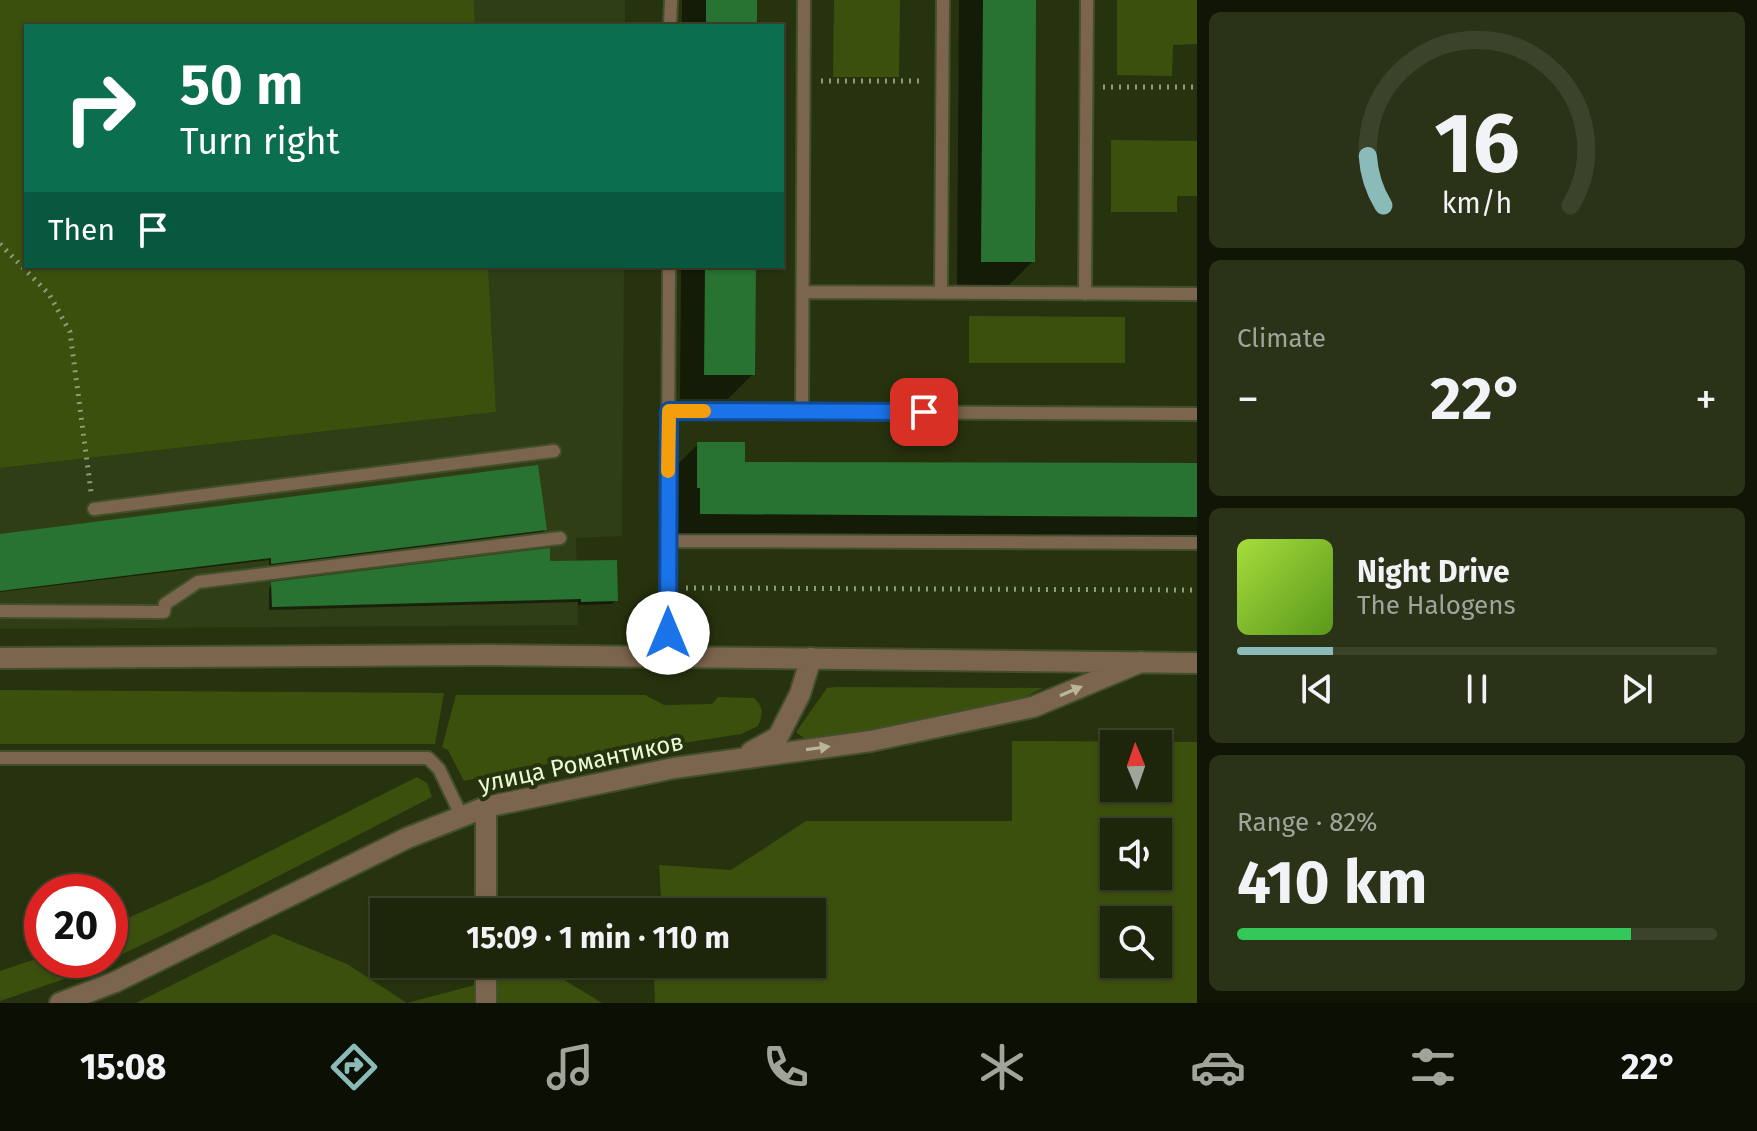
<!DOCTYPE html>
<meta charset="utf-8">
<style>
body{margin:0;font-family:"Fira Sans",sans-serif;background:#2a3218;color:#f1f3f6;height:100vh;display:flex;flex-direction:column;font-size:30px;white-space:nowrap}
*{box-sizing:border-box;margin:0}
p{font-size:26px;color:#a0a59c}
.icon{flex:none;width:44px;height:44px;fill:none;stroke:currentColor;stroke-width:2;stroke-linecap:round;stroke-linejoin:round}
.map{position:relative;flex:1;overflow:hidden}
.panel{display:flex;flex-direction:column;gap:12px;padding:12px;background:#101506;width:560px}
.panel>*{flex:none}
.top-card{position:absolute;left:24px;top:24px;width:760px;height:244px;border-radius:0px;box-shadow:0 2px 6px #0004,0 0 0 2px #3b432b;background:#0b6e4f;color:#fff;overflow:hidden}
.needle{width:52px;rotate:358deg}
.buttons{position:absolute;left:1100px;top:730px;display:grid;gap:16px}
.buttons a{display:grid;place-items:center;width:72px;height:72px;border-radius:0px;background:#1d260a;box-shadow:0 2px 6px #0004,0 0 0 2px #3b432b;font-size:40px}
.speed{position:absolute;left:24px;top:874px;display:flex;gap:16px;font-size:40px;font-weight:700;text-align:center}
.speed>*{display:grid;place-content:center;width:104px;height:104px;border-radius:50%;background:#1d260a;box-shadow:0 2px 6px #0004,0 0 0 2px #3b432b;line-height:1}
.speed .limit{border:12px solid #d22;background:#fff;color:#111}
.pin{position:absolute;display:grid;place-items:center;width:68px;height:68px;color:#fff;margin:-34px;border-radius:16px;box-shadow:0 4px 12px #0006}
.me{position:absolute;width:88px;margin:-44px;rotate:0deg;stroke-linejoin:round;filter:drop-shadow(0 0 6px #0008)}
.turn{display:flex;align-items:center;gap:28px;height:168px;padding:0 24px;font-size:36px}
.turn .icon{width:104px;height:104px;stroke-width:2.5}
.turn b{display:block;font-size:56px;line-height:68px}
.then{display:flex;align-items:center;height:76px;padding:0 24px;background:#0003;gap:16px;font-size:30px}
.big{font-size:60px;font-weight:700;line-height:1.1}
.panel .widget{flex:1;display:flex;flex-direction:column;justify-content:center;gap:12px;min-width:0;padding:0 28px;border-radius:12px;background:#2a3218}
.panel .dial{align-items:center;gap:0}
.dial svg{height:208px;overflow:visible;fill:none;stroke:#3b432b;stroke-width:7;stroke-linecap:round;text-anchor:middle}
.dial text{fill:#f1f3f6;stroke:none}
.song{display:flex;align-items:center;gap:24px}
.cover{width:96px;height:96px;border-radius:12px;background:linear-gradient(135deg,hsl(80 70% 55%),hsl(90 70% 35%))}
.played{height:8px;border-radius:4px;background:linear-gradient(90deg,#8bbbb9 20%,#3b432b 20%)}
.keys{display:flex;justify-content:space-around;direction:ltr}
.heat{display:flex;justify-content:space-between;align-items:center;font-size:44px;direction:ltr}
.charge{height:12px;border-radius:6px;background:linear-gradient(90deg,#34c759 82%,#3b432b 0)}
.trip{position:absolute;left:370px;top:898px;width:456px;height:80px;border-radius:0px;background:#1d260a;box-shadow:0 2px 6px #0004,0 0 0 2px #3b432b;font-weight:700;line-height:80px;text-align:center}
.dock{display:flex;height:128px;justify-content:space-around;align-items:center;background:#0c0f04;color:#a0a59c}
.dock .icon{width:56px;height:56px}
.dock .current{color:#8bbbb9}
.dock b{font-size:36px;color:#f1f3f6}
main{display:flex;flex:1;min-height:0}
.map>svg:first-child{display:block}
.built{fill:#303e15}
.green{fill:#3c500e;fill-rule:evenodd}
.shadow{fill:#0007}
.building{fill:#287331}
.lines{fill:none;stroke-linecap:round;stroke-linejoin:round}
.service-casing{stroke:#424f2a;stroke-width:16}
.pedestrian-casing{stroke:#424f2a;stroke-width:24}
.minor-casing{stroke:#424f2a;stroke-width:24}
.path{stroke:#8e9c77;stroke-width:5;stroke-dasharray:2 6;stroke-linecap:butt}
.service{stroke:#7c654e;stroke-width:12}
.pedestrian{stroke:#7c654e;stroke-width:20}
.minor{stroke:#7c654e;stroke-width:20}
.oneway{fill:#b9b799}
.route-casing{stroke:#114b97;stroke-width:20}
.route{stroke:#1a73e8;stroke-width:14}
.slow{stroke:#f59e0b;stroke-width:14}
.labels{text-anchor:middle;stroke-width:8;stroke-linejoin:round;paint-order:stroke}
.street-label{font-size:24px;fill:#ebfad6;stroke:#27330e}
</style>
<main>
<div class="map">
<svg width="1197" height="1003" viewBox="0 0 1197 1003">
<rect width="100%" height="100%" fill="#27330e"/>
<!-- built -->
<path class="built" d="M474,0h151v26h-150z
M488,266h136l-2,270 -46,2 2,87 -578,4v-161l496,-56z"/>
<!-- green -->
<path class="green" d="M0,0h474l1,26h-449v240h462l8,146 -496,56z
M834,0h66l-1,77h-66z
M1117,0h80v44l-24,1 -1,31 -55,-1z
M1111,140l86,1v55h-20v16h-66z
M969,316l156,1v46h-156z
M827,688l9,-1 207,1 -16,8 -73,19 -144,28 -14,-11z
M0,690l444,3 -9,51h-435z
M456,695h189l19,10 48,-1 6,-7 36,1c10,10 9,15 4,28l-17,8 -211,33 -66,14 -16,-31 -6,-3z
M1012,741l185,1v261h-542l-1,-28 5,-11h153v-52h-150l-3,-47 72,5 75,-49h206zM1114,744h44v44h-44zM1114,832h44v44h-44zM1114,920h44v44h-44z
M417,777l10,6 5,14 -255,131 -67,32v-34l101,-45z
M274,934l73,30 60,39 136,-36 59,36h-466z
M42,957v3h67l-30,14 -79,27v-30z"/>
<!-- shadow -->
<path class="shadow" d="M682,0h73v26h-73z
M959,0h75l-1,261 -25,25h-51z
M681,266h73l-1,108 -25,25h-48z
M698,444l45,20 454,2v75l-521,-3 -3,-69z
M545,530l-3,3 -273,33v-6l-269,32v-57z
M548,563l68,37 -4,4 -34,1v-3l-309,8v-22l3,-4z"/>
<!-- building -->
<path class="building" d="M706,0h51v26h-51z
M983,0h53l-1,262h-54z
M705,266h51l-1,109h-51z
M697,442h48v20l452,1v54l-497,-3v-26h-3z
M538,465l9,65 -276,34v-6l-271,33v-57z
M550,548v13l67,-1 1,41 -37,1v-3l-309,8 -1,-25z"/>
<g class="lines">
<!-- service casing -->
<g class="service-casing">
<path id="service" d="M670,26l1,-26
M803,292l394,2
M941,293l2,-293
M1085,294l2,-294
M669,411l528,3
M802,412l2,-412
M94,509l460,-58
M668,541l529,2
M0,611l164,1 1,-8 33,-22 362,-44
M667,656l2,-390
M0,758h428l11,11 23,48"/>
</g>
<!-- pedestrian casing -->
<g class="pedestrian-casing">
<path id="pedestrian" d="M0,658l489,-3"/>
</g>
<!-- minor casing -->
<g class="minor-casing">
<path id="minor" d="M489,655l708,8
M751,752l27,-15 22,-43 11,-36
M486,807v105
M486,964v39
M60,1003l55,-21 292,-144 79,-31 188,-39 197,-27 162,-34 108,-45"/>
</g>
<!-- path -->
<path class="path" d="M821,81h102
M1103,87h94
M0,244l49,50 21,38 21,160
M686,588l511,2"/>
<!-- service -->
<use href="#service" class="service"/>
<!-- pedestrian -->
<use href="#pedestrian" class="pedestrian"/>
<!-- minor -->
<use href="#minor" class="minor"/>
</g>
<!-- one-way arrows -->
<defs><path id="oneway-solid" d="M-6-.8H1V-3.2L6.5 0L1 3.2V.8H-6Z" transform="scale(2)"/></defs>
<g class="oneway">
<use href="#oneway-solid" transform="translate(1071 691) rotate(-23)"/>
<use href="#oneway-solid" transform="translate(818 748) rotate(-8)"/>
</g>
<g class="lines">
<!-- route casing -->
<g class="route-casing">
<path id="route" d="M668,633l1,-222 255,1"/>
</g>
<!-- route -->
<use href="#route" class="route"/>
<!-- slow -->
<path class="slow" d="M668,471l1,-60h35"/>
</g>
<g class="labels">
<!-- street labels -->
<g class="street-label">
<text transform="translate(581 763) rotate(-12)" y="8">улица Романтиков</text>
</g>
</g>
</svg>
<div class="buttons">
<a><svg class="needle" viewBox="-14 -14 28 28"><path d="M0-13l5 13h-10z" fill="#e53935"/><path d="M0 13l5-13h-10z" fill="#a0a59c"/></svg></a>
<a><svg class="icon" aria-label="sound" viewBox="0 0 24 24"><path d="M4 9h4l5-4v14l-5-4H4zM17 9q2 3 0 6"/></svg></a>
<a><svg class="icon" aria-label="search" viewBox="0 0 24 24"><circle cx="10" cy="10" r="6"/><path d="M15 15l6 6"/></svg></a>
</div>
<div class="speed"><div class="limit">20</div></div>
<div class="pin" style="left:924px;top:412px;background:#d93025"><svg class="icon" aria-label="arrive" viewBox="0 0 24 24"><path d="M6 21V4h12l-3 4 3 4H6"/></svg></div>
<svg class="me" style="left:668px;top:633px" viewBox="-20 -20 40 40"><circle r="19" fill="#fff"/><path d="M0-13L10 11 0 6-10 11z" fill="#1a73e8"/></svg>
<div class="trip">15:09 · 1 min · 110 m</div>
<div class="top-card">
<div class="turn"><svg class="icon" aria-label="right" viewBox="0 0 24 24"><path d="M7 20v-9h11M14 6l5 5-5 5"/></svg><div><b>50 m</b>Turn right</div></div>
<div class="then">Then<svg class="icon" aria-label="arrive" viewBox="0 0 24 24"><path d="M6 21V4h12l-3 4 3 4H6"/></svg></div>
</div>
</div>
<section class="panel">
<div class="widget dial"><svg viewBox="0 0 100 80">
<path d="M14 69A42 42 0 1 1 86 69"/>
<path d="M14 69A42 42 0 0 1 8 50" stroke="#8bbbb9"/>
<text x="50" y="56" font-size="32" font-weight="700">16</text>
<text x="50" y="72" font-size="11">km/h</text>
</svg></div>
<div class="widget"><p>Climate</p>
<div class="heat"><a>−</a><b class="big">22°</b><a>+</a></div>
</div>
<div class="widget">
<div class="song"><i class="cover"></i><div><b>Night Drive</b><p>The Halogens</p></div></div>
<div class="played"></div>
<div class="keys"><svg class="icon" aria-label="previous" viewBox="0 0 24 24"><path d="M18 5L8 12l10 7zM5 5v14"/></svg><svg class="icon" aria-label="pause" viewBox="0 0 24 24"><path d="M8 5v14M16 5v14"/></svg><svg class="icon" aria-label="next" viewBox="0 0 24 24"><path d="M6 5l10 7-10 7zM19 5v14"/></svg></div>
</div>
<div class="widget"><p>Range · 82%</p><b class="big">410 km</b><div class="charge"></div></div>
</section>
</main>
<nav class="dock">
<b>15:08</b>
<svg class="icon current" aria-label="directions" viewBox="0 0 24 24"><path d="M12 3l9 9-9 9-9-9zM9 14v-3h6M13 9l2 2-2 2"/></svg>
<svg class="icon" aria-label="music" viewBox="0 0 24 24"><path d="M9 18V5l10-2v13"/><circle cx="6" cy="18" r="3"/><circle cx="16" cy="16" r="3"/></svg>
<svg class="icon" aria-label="phone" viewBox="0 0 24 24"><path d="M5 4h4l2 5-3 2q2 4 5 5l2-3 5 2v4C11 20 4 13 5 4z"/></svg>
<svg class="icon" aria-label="climate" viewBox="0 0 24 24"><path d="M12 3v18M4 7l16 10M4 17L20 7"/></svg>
<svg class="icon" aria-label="car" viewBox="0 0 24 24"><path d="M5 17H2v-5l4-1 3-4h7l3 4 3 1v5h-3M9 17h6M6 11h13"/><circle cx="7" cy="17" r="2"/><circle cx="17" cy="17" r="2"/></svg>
<svg class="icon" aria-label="filters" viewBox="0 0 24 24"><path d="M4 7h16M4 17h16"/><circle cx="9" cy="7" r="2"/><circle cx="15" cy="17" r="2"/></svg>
<b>22°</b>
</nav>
